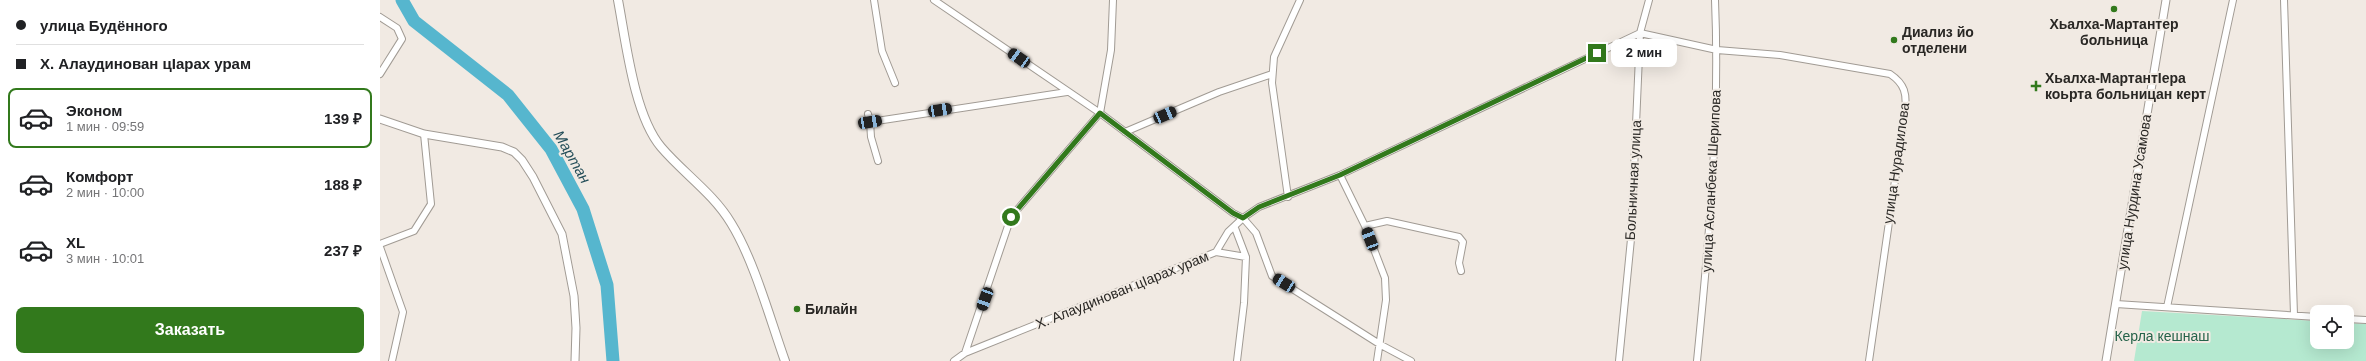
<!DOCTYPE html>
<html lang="ru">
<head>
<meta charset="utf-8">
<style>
	body { margin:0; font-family:Helvetica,sans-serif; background:#f2f2f2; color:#202124; height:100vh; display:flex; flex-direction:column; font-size:15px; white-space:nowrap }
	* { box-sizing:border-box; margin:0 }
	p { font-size:13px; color:#757577 }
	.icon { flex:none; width:22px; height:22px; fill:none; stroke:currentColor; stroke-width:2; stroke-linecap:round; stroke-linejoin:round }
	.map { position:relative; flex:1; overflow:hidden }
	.drawer { display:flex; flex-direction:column; background:#fff; width:380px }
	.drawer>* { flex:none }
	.banner { display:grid; align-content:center; height:88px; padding:0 16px; background:#fff }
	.buttons { position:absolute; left:1930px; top:305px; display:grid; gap:8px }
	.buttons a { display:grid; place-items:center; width:44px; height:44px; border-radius:8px; background:#fff; box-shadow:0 4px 16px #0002; font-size:20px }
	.end { position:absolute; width:18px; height:18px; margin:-9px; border:5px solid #32791c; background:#fff; box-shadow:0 0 0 2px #fff }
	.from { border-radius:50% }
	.bubble { position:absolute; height:28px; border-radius:8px; background:#fff; box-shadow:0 4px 16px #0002; font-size:13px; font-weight:600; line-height:28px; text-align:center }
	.car { position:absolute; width:12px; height:24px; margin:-12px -6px; border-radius:5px; box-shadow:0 0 3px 1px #0007; background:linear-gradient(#222 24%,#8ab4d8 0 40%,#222 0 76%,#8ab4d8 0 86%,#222 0) }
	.banner b { display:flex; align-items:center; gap:14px; height:38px; font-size:15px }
	.banner b+b { border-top:1px solid #e0e0e0 }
	.banner i { width:10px; height:10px; background:#202124 }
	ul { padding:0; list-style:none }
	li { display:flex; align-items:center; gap:12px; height:60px; margin:0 8px 6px; padding:0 8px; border:2px solid transparent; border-radius:8px }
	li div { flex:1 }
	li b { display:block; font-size:15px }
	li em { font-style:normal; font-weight:600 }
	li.on { border-color:#32791c }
	li>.icon { width:36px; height:36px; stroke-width:1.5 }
	.cta { display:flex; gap:8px; margin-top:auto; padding:8px 16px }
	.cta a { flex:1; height:46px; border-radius:8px; background:#32791c; color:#fff; font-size:16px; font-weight:600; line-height:46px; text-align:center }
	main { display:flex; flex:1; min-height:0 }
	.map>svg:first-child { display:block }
	.green { fill:#b5e9d0 }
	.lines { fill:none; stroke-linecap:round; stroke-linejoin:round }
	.river { stroke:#56b6ce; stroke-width:13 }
	.minor-casing { stroke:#a19b94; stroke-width:8 }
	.tertiary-casing { stroke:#a19b94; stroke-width:9 }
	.secondary-casing { stroke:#a19b94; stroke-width:10 }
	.minor { stroke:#fff; stroke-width:6 }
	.tertiary { stroke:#fff; stroke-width:7 }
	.secondary { stroke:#fff; stroke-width:8 }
	.route { stroke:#32791c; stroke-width:5 }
	.poi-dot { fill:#32791c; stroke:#f1eae3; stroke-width:1.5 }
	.labels { text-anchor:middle; stroke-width:4; stroke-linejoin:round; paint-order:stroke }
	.poi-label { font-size:14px; font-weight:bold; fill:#292724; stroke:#f1eae3; text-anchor:start }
	.street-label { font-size:14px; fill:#292724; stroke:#f1eae3 }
	.park-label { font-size:14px; fill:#25634a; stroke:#f1eae3 }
	.water-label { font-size:15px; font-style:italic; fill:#234d58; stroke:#f1eae3 }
</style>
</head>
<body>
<main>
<section class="drawer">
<div class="banner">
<b><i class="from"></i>улица Будённого</b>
<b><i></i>Х. Алаудинован цIарах урам</b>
</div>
<ul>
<li class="on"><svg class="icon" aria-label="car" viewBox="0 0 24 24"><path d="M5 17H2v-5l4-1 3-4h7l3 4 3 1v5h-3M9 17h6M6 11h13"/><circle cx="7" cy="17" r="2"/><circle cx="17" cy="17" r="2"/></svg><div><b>Эконом</b><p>1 мин · 09:59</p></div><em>139 ₽</em></li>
<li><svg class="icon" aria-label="car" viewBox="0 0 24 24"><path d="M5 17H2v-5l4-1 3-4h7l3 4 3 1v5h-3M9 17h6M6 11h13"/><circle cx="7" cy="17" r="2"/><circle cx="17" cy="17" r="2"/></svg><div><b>Комфорт</b><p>2 мин · 10:00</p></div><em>188 ₽</em></li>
<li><svg class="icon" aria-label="car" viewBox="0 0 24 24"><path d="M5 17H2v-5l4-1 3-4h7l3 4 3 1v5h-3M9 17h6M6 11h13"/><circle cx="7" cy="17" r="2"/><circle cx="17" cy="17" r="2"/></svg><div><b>XL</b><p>3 мин · 10:01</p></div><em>237 ₽</em></li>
</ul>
<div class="cta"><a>Заказать</a></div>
</section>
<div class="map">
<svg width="1986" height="361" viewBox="0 0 1986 361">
	<rect width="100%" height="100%" fill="#f1eae3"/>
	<path class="green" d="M1762,311L1937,321V342H1967V323L1986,324V361H1754Z"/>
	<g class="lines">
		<path class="river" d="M22,0L34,21L128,95L171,149L203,209L227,285L233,361"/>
		<defs>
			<path id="minor" d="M494,0L502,51L515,83
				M554,0L720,113L853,213L863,218L876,233L892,276L1001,345L1031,361
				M1904,0L1914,315
				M0,17L17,28L22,39L0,74
				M488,114L490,122L687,92
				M490,122L491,137L498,161
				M745,132L839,92L892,74
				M960,175L985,226L1005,278L1006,300L997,361
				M908,197L892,83L894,57L920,0
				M985,226L1007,221L1079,237L1083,242L1079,263L1081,271
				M855,228L866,257L864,303L857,361
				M0,244L34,231L51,204L44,134
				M0,247L23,312L12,361
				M836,252L866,257
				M1736,304L1937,317
				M1787,307L1853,0
				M1967,319L1986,320
				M585,353L631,217L720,113L731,50L733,0
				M574,361L585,353L836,252L848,232L863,218L879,207L960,175L1260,33L1337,50L1400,55L1510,74C1525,84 1527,94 1525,111L1489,361
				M1239,361L1251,239L1260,33L1269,0
				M1317,361C1329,241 1340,120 1335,0"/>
			<path id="tertiary" d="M0,119L44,134L122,147L134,152L142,160L153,177L182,234L194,296L196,328L195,361
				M1726,361L1786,0"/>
			<path id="secondary" d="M238,0C246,42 254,115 281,147C303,173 333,193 351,223C374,260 390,319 405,361"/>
		</defs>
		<use href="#minor" class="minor-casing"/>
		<use href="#tertiary" class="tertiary-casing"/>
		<use href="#secondary" class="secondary-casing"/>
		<use href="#minor" class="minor"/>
		<use href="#tertiary" class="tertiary"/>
		<use href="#secondary" class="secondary"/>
	</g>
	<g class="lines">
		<path class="route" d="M631,217L720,113L853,213L863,218L879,207L960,175L1217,53"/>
	</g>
	<g class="poi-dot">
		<circle cx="1734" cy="9" r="4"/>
		<circle cx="1514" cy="40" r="4"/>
		<path d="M1654 80h4v4h4v4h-4v4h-4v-4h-4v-4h4z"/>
		<circle cx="417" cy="309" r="4"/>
	</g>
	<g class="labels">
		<g class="poi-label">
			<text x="1734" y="29" text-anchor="middle">Хьалха-Мартантер<tspan x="1734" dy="16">больница</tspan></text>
			<text x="1522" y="37">Диализ йо<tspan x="1522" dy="16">отделени</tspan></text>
			<text x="1665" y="83">Хьалха-МартантIера<tspan x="1665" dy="16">коьрта больницан керт</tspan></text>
			<text x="425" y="314">Билайн</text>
		</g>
		<g class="street-label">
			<text transform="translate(1516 163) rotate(-82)" y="5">улица Нурадилова</text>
			<text transform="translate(1253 180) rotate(-87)" y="5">Больничная улица</text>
			<text transform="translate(1331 181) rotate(-87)" y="5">улица Асланбека Шерипова</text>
			<text transform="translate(1754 192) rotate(-81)" y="5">улица Нурдина Усамова</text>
			<text transform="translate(742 290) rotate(-22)" y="5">Х. Алаудинован цIарах урам</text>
		</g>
		<g class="park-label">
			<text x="1782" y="341">Керла кешнаш</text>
		</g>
		<g class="water-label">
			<text transform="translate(192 157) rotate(60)" y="5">Мартан</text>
		</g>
	</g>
</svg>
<div class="buttons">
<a><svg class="icon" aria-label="locate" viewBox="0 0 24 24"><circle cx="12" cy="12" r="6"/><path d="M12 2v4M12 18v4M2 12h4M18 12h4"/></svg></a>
</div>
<i class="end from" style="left:631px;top:217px"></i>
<i class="end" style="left:1217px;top:53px"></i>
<div class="bubble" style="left:1231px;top:39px;width:66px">2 мин</div>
<i class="car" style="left:639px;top:58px;rotate:305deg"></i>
<i class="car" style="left:560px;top:110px;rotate:81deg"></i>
<i class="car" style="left:785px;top:115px;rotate:67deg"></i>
<i class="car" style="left:490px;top:122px;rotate:81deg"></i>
<i class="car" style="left:990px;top:239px;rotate:339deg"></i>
<i class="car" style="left:904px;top:283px;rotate:302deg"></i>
<i class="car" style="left:605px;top:299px;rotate:200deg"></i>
</div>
</main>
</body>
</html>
